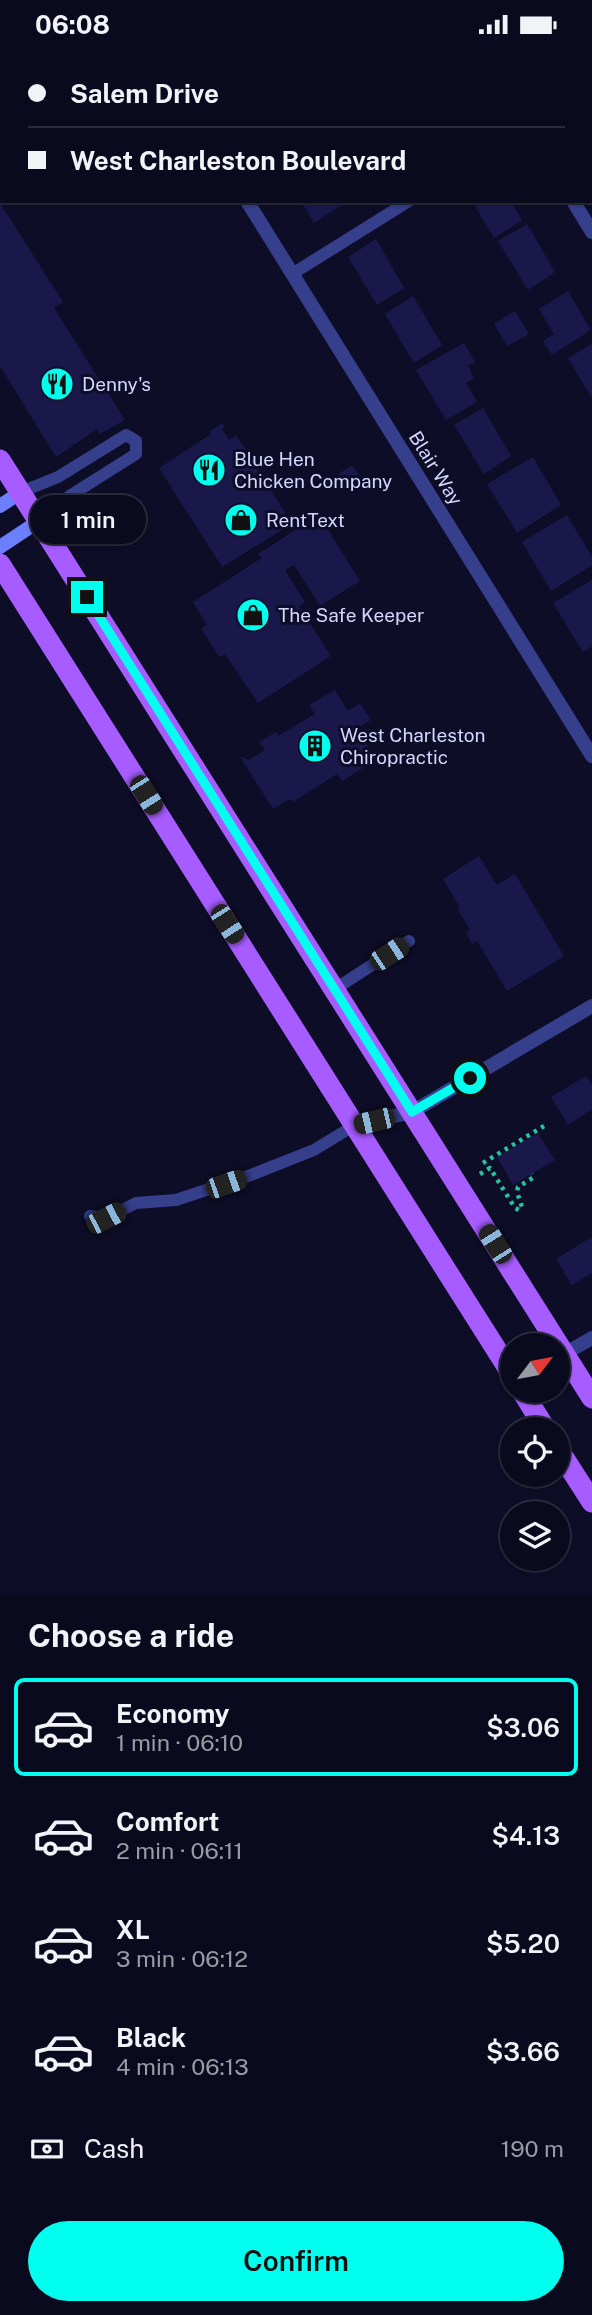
<!DOCTYPE html>
<html lang="en">
<head>
<meta charset="utf-8">
<style>
	body { margin:0; font-family:"Public Sans",sans-serif; background:#131327; color:#f1f3f6; height:100vh; display:flex; flex-direction:column; font-size:26px; white-space:nowrap }
	* { box-sizing:border-box; margin:0 }
	p { font-size:23px; color:#999aa4 }
	.icon { flex:none; width:38px; height:38px; fill:none; stroke:currentColor; stroke-width:2; stroke-linecap:round; stroke-linejoin:round }
	.map { position:relative; height:1545px; overflow:hidden }
	.details { display:flex; flex-direction:column; background:#0a0a1e; flex:1 }
	.details>* { flex:none }
	.guide { position:absolute; left:0px; top:0px; width:593px; height:154px; box-shadow:0 2px 5px #0004,0 0 0 2px #2a2b3c; display:grid; align-content:center; height:154px; padding:0 28px; background:#0a0a1e }
	.needle { width:46px; rotate:58deg }
	.buttons { position:absolute; left:500px; top:1284px; display:grid; gap:14px }
	.buttons a { display:grid; place-items:center; width:70px; height:70px; border-radius:50%; background:#0a0a1e; box-shadow:0 2px 5px #0004,0 0 0 2px #2a2b3c; font-size:35px }
	.end { position:absolute; width:32px; height:32px; margin:-16px; border:9px solid #01ffef; background:#111; box-shadow:0 0 0 4px #111 }
	.from { border-radius:50% }
	.bubble { position:absolute; height:49px; border-radius:24px; background:#0a0a1e; box-shadow:0 2px 5px #0004,0 0 0 2px #2a2b3c; font-size:23px; font-weight:600; line-height:49px; text-align:center }
	.car { position:absolute; width:21px; height:42px; margin:-21px -10px; border-radius:9px; box-shadow:0 0 5px 2px #0007; background:linear-gradient(#222 24%,#8ab4d8 0 40%,#222 0 76%,#8ab4d8 0 86%,#222 0) }
	.guide b { display:flex; align-items:center; gap:24px; height:66px; font-size:26px }
	.guide b+b { border-top:2px solid #2a2b3c }
	.guide i { width:18px; height:18px; background:#f1f3f6 }
	ul { padding:0; list-style:none }
	li { display:flex; align-items:center; gap:21px; height:98px; margin:0 14px 10px; padding:0 14px; border:4px solid transparent; border-radius:10px }
	li div { flex:1 }
	li b { display:block; font-size:26px }
	li em { font-style:normal; font-weight:600 }
	li.selected { border-color:#01ffef }
	li>.icon { width:63px; height:63px; stroke-width:1.5 }
	h2 { padding:0 28px; font-size:32px; line-height:84px }
	.pay { display:flex; align-items:center; gap:18px; height:77px; padding:0 28px; font-size:26px }
	.pay p { margin-inline-start:auto }
	.button { display:flex; gap:14px; margin-top:auto; padding:14px 28px }
	.button a { flex:1; height:80px; border-radius:42px; background:#01ffef; color:#111; font-size:28px; font-weight:600; line-height:80px; text-align:center }
	.status { display:flex; justify-content:space-between; align-items:center; height:49px; padding:0 35px; background:#0a0a1e; direction:ltr }
	.status svg { height:19px; fill:currentColor }
	.map>svg:first-child { display:block }
	.building { fill:#1a184b }
	.lines { fill:none; stroke-linecap:round; stroke-linejoin:round }
	.path { stroke:#25c39f; stroke-width:4.5; stroke-dasharray:3.5 5; stroke-linecap:butt }
	.lane { stroke:#353f8b; stroke-width:12 }
	.street { stroke:#353f8b; stroke-width:14 }
	.secondary { stroke:#6c80ff; stroke-width:14 }
	.primary { stroke:#a75cff; stroke-width:21 }
	.route { stroke:#01ffef; stroke-width:9 }
	.labels { text-anchor:middle; stroke-width:6; stroke-linejoin:round; paint-order:stroke }
	.poi-label { font-size:19px; fill:#d5d7ff; stroke:#0e0d28; text-anchor:start }
	.street-label { font-size:19px; fill:#d5d7ff; stroke:#0e0d28 }
</style>
</head>
<body>
<div class="status"><b>06:08</b><svg viewBox="0 0 49 12"><path d="M0 12V9h3v3zM5 12V6h3v6zM10 12V3h3v9zM15 12V0h3v12zM26 1h20v11H26zM47 4h2v5h-2z"/></svg></div>
<div class="map">
<svg width="592" height="1545" viewBox="0 0 592 1545">
	<rect width="100%" height="100%" fill="#0e0d28"/>
	<path class="building" d="M301,152H348L314,174Z
		M472,152H511L522,171L494,189Z
		M0,154L63,253L54,259L125,371L100,385L97,380L56,408L0,317Z
		M527,175L555,223L528,241L498,192Z
		M376,190L404,239L377,256L348,208Z
		M568,242L591,281L552,306L543,292L554,285L539,260Z
		M413,247L442,296L414,314L385,265Z
		M515,262L529,285L507,297L494,275Z
		M464,294L475,313L468,317L474,329L466,334L477,353L446,371L416,321Z
		M592,295V349L568,309Z
		M483,359L511,407L484,425L454,376Z
		M223,374L225,378L222,380L229,391L236,386L292,475L222,518L159,419L211,385L210,382Z
		M533,408L561,456L517,484L487,435Z
		M352,416L359,426L341,438L334,428Z
		M319,466L360,532L320,557L294,516L285,521L305,553L299,557L331,607L258,654L225,605L219,608L201,579L207,576L193,553L262,509L258,505Z
		M567,466L592,508V516L551,542L522,493Z
		M592,531V597L583,603L553,554Z
		M335,641L348,662L360,654L371,671L357,680L376,711L342,732L337,725L293,753L290,750L273,760L240,708L249,711L265,701L259,693L276,683L278,687L315,665L309,656Z
		M479,807L497,836L515,825L564,907L507,942L477,892L472,895L466,884L470,881L458,861L460,859L443,830Z
		M586,1027L592,1036V1060L568,1076L551,1048Z
		M538,1084L555,1111L513,1136L497,1108Z
		M592,1188V1224L572,1236L556,1210Z"/>
	<g class="lines">
		<path class="path" d="M483,1114L544,1077
			M480,1125L490,1119L515,1159L519,1161L522,1158L517,1143L518,1138L534,1128L532,1125"/>
		<path class="lane" d="M292,225L409,152
			M21,443L58,428L126,386L136,392V405L71,446L39,472
			M335,940L409,892
			M90,1167L106,1169L136,1154L176,1151L251,1126L314,1101L355,1076"/>
		<path class="street" d="M478,0L479,2
			M346,2L348,0
			M247,152L592,707
			M573,152L592,183
			M355,1076L412,1063L592,957
			M564,1305L592,1289"/>
		<path class="secondary" d="M0,457L21,443
			M0,498L39,472"/>
		<path class="primary" d="M0,411L592,1349
			M0,515L513,1327
			M522,1342L546,1381
			M558,1400L592,1453"/>
	</g>
	<g class="lines">
		<path class="route" d="M87,548L412,1063L470,1029"/>
	</g>
	<defs>
		<symbol id="restaurant-disc" viewBox="-11 -11 22 22"><circle r="9.5" fill="#01ffef" stroke="#0e0d28"/><path d="M-5-6h1v4h1v-4h1v4h1v-4h1v5L-1.5 .5V6h-2V.5L-5-1ZM5-6V6H3V1.5H1.5Q1.5-4 5-6Z" fill="#111"/></symbol>
		<symbol id="shop-disc" viewBox="-11 -11 22 22"><circle r="9.5" fill="#01ffef" stroke="#0e0d28"/><path d="M-5-2.5h2.3a2.7 3.5 0 0 1 5.4 0H5L5.5 6h-11ZM-1.5-2.5h3a1.5 2.3 0 0 0-3 0Z" fill="#111"/></symbol>
		<symbol id="building-disc" viewBox="-11 -11 22 22"><circle r="9.5" fill="#01ffef" stroke="#0e0d28"/><path d="M-4-6H4V6H1V3H-1V6H-4ZM-2.5-4.3h1.7v1.8h-1.7ZM.8-4.3h1.7v1.8H.8ZM-2.5-1h1.7V.8h-1.7ZM.8-1h1.7V.8H.8Z" fill="#111"/></symbol>
	</defs>
	<g fill-rule="evenodd">
		<use href="#restaurant-disc" x="38" y="316" width="38" height="38"/>
		<use href="#restaurant-disc" x="190" y="402" width="38" height="38"/>
		<use href="#shop-disc" x="222" y="452" width="38" height="38"/>
		<use href="#shop-disc" x="234" y="547" width="38" height="38"/>
		<use href="#building-disc" x="296" y="678" width="38" height="38"/>
	</g>
	<g class="labels">
		<g class="poi-label">
			<text x="82" y="342">Denny's</text>
			<text x="234" y="417">Blue Hen<tspan x="234" dy="22">Chicken Company</tspan></text>
			<text x="266" y="478">RentText</text>
			<text x="278" y="573">The Safe Keeper</text>
			<text x="340" y="693">West Charleston<tspan x="340" dy="22">Chiropractic</tspan></text>
		</g>
		<g class="street-label">
			<text transform="translate(436 419) rotate(58)" y="7">Blair Way</text>
		</g>
	</g>
</svg>
<div class="buttons">
<a><svg class="needle" viewBox="-14 -14 28 28"><path d="M0-13l5 13h-10z" fill="#e53935"/><path d="M0 13l5-13h-10z" fill="#999aa4"/></svg></a>
<a><svg class="icon" aria-label="locate" viewBox="0 0 24 24"><circle cx="12" cy="12" r="6"/><path d="M12 2v4M12 18v4M2 12h4M18 12h4"/></svg></a>
<a><svg class="icon" aria-label="layers" viewBox="0 0 24 24"><path d="M12 4l9 5-9 5-9-5zM3 14l9 5 9-5"/></svg></a>
</div>
<i class="end from" style="left:470px;top:1029px"></i>
<i class="end" style="left:87px;top:548px"></i>
<div class="bubble" style="left:30px;top:446px;width:116px">1 min</div>
<i class="car" style="left:146px;top:746px;rotate:148deg"></i>
<i class="car" style="left:227px;top:875px;rotate:147deg"></i>
<i class="car" style="left:389px;top:905px;rotate:57deg"></i>
<i class="car" style="left:374px;top:1072px;rotate:257deg"></i>
<i class="car" style="left:226px;top:1135px;rotate:71deg"></i>
<i class="car" style="left:106px;top:1169px;rotate:63deg"></i>
<i class="car" style="left:495px;top:1195px;rotate:328deg"></i>
<div class="guide">
<b><i class="from"></i>Salem Drive</b>
<b><i></i>West Charleston Boulevard</b>
</div>
</div>
<section class="details">
<h2>Choose a ride</h2>
<ul>
<li class="selected"><svg class="icon" aria-label="car" viewBox="0 0 24 24"><path d="M5 17H2v-5l4-1 3-4h7l3 4 3 1v5h-3M9 17h6M6 11h13"/><circle cx="7" cy="17" r="2"/><circle cx="17" cy="17" r="2"/></svg><div><b>Economy</b><p>1 min · 06:10</p></div><em>$3.06</em></li>
<li><svg class="icon" aria-label="car" viewBox="0 0 24 24"><path d="M5 17H2v-5l4-1 3-4h7l3 4 3 1v5h-3M9 17h6M6 11h13"/><circle cx="7" cy="17" r="2"/><circle cx="17" cy="17" r="2"/></svg><div><b>Comfort</b><p>2 min · 06:11</p></div><em>$4.13</em></li>
<li><svg class="icon" aria-label="car" viewBox="0 0 24 24"><path d="M5 17H2v-5l4-1 3-4h7l3 4 3 1v5h-3M9 17h6M6 11h13"/><circle cx="7" cy="17" r="2"/><circle cx="17" cy="17" r="2"/></svg><div><b>XL</b><p>3 min · 06:12</p></div><em>$5.20</em></li>
<li><svg class="icon" aria-label="car" viewBox="0 0 24 24"><path d="M5 17H2v-5l4-1 3-4h7l3 4 3 1v5h-3M9 17h6M6 11h13"/><circle cx="7" cy="17" r="2"/><circle cx="17" cy="17" r="2"/></svg><div><b>Black</b><p>4 min · 06:13</p></div><em>$3.66</em></li>
</ul>
<div class="pay"><svg class="icon" aria-label="cash" viewBox="0 0 24 24"><path d="M3 7h18v10H3z"/><circle cx="12" cy="12" r="2"/></svg>Cash<p>190 m</p></div>
<div class="button"><a>Confirm</a></div>
</section>
</body>
</html>
